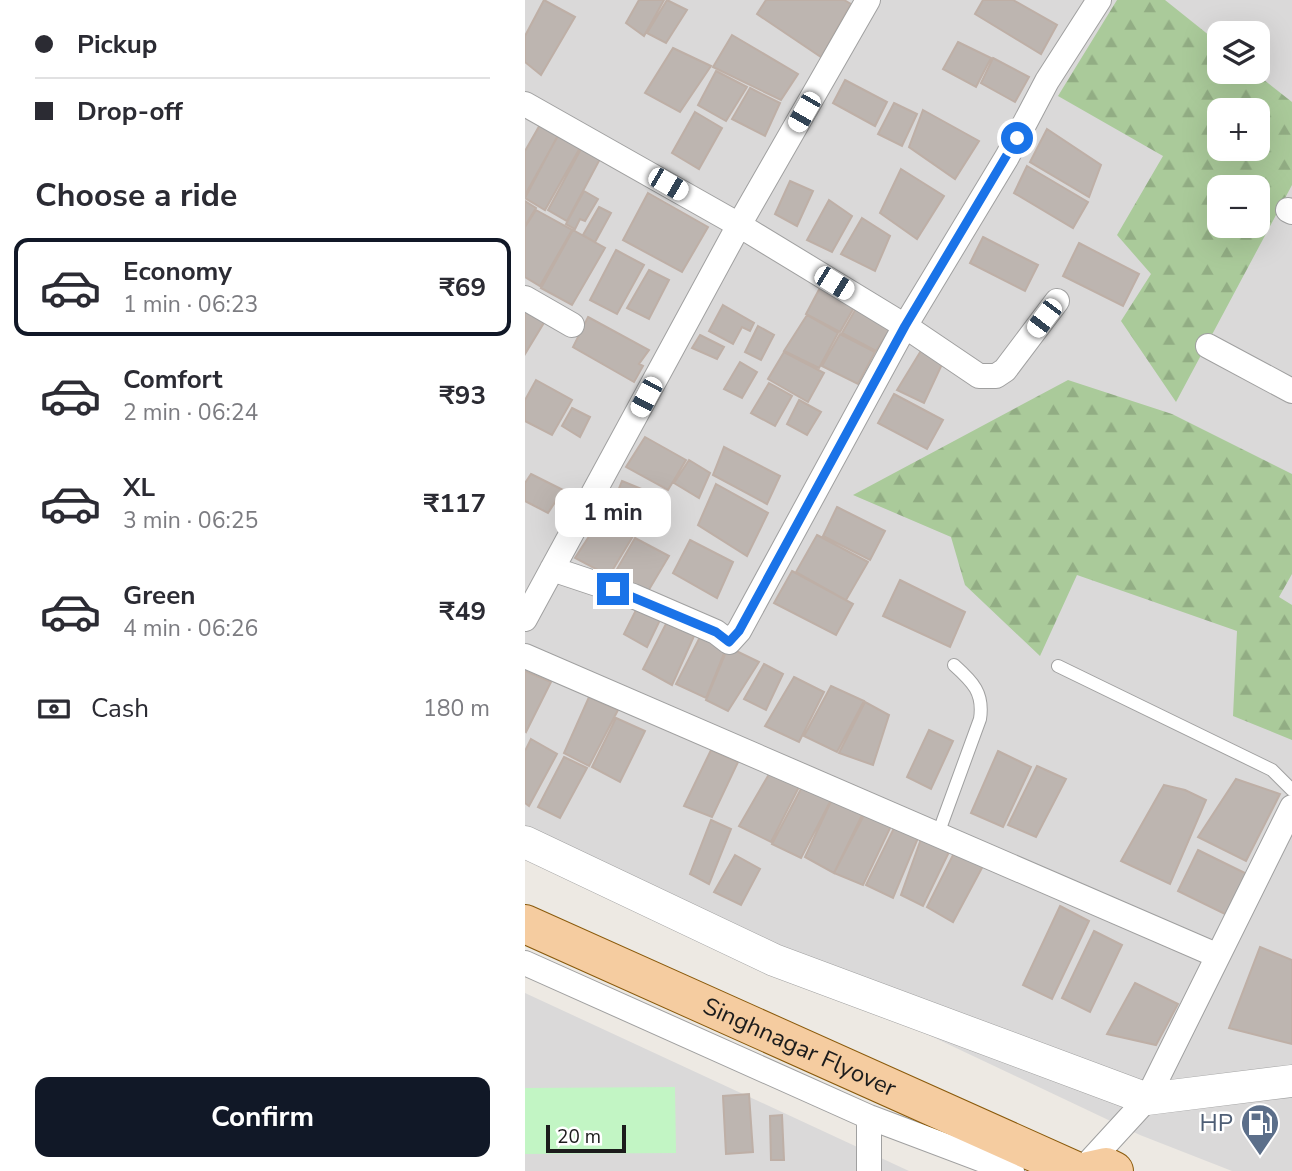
<!DOCTYPE html>
<html lang="en">
<head>
<meta charset="utf-8">
<style>
	body { margin:0; font-family:"Nunito Sans",sans-serif; background:#f2f2f3; color:#2b2b33; height:100vh; display:flex; flex-direction:column; font-size:26px; white-space:nowrap }
	* { box-sizing:border-box; margin:0 }
	p { font-size:23px; color:#7c7c81 }
	.icon { flex:none; width:38px; height:38px; fill:none; stroke:currentColor; stroke-width:2; stroke-linecap:round; stroke-linejoin:round }
	.map { position:relative; flex:1; overflow:hidden }
	.side { display:flex; flex-direction:column; background:#fff; width:525px }
	.side>* { flex:none }
	.guide { display:grid; align-content:center; height:154px; padding:0 35px; background:#fff }
	.controls { position:absolute; left:682px; top:21px; display:grid; gap:14px }
	.controls a { display:grid; place-items:center; width:63px; height:63px; border-radius:14px; background:#fff; box-shadow:0 7px 28px #0002; font-size:35px }
	.scale { position:absolute; left:21px; bottom:18px; width:80px; box-sizing:border-box; padding-left:7px; border:4px solid #1c1c1c; border-top:0; font-size:19px; line-height:24px; white-space:nowrap; color:#1c1c1c; -webkit-text-stroke:5px #fff; paint-order:stroke }
	.end { position:absolute; width:32px; height:32px; margin:-16px; border:9px solid #1a73e8; background:#fff; box-shadow:0 0 0 4px #fff }
	.from { border-radius:50% }
	.bubble { position:absolute; height:49px; border-radius:14px; background:#fff; box-shadow:0 7px 28px #0002; font-size:23px; font-weight:700; line-height:49px; text-align:center }
	.car { position:absolute; width:21px; height:42px; margin:-21px -10px; border-radius:9px; box-shadow:0 0 5px 2px #0007; background:linear-gradient(#fff 24%,#345 0 40%,#fff 0 76%,#345 0 86%,#fff 0) }
	.guide b { display:flex; align-items:center; gap:24px; height:66px; font-size:26px }
	.guide b+b { border-top:2px solid #e1e1e2 }
	.guide i { width:18px; height:18px; background:#2b2b33 }
	ul { padding:0; list-style:none }
	li { display:flex; align-items:center; gap:21px; height:98px; margin:0 14px 10px; padding:0 21px; border:4px solid transparent; border-radius:14px }
	li div { flex:1 }
	li b { display:block; font-size:26px }
	li em { font-style:normal; font-weight:700 }
	li.current { border-color:#111827 }
	li>.icon { width:63px; height:63px; stroke-width:1.5 }
	h2 { padding:0 35px; font-size:32px; line-height:84px }
	.pay { display:flex; align-items:center; gap:18px; height:77px; padding:0 35px; font-size:26px }
	.pay p { margin-inline-start:auto }
	.action { display:flex; gap:14px; margin-top:auto; padding:14px 35px }
	.action a { flex:1; height:80px; border-radius:14px; background:#111827; color:#fff; font-size:28px; font-weight:700; line-height:80px; text-align:center }
	main { display:flex; flex:1; min-height:0 }
	.map>svg:first-child { display:block }
	.residential { fill:#dad9d9; fill-rule:evenodd }
	.forest { fill:url(#forest-firs); fill-rule:evenodd }
	.park { fill:#c2f5c4 }
	.building { fill:#bdb5b0; stroke:#beafa6; stroke-width:2 }
	.lines { fill:none; stroke-linecap:round; stroke-linejoin:round }
	.service-casing { stroke:#a0a0a0; stroke-width:14 }
	.minor-casing { stroke:#a0a0a0; stroke-width:26 }
	.tertiary-casing { stroke:#a0a0a0; stroke-width:33 }
	.primary-casing { stroke:#8a5a0b; stroke-width:40 }
	.service { stroke:#fff; stroke-width:12 }
	.minor { stroke:#fff; stroke-width:24 }
	.tertiary { stroke:#fff; stroke-width:32 }
	.primary { stroke:#f5cca0; stroke-width:38 }
	.route { stroke:#1a73e8; stroke-width:9 }
	.labels { text-anchor:middle; stroke-width:5; stroke-linejoin:round; paint-order:stroke }
	.street-label { font-size:24px; fill:#1c1c1c; stroke:#fff }
	.service-label { font-size:24px; fill:#4e5e75; stroke:#fff; text-anchor:end }
</style>
</head>
<body>
<main>
<section class="side">
<div class="guide">
<b><i class="from"></i>Pickup</b>
<b><i></i>Drop-off</b>
</div>
<h2>Choose a ride</h2>
<ul>
<li class="current"><svg class="icon" aria-label="car" viewBox="0 0 24 24"><path d="M5 17H2v-5l4-1 3-4h7l3 4 3 1v5h-3M9 17h6M6 11h13"/><circle cx="7" cy="17" r="2"/><circle cx="17" cy="17" r="2"/></svg><div><b>Economy</b><p>1 min · 06:23</p></div><em>₹69</em></li>
<li><svg class="icon" aria-label="car" viewBox="0 0 24 24"><path d="M5 17H2v-5l4-1 3-4h7l3 4 3 1v5h-3M9 17h6M6 11h13"/><circle cx="7" cy="17" r="2"/><circle cx="17" cy="17" r="2"/></svg><div><b>Comfort</b><p>2 min · 06:24</p></div><em>₹93</em></li>
<li><svg class="icon" aria-label="car" viewBox="0 0 24 24"><path d="M5 17H2v-5l4-1 3-4h7l3 4 3 1v5h-3M9 17h6M6 11h13"/><circle cx="7" cy="17" r="2"/><circle cx="17" cy="17" r="2"/></svg><div><b>XL</b><p>3 min · 06:25</p></div><em>₹117</em></li>
<li><svg class="icon" aria-label="car" viewBox="0 0 24 24"><path d="M5 17H2v-5l4-1 3-4h7l3 4 3 1v5h-3M9 17h6M6 11h13"/><circle cx="7" cy="17" r="2"/><circle cx="17" cy="17" r="2"/></svg><div><b>Green</b><p>4 min · 06:26</p></div><em>₹49</em></li>
</ul>
<div class="pay"><svg class="icon" aria-label="cash" viewBox="0 0 24 24"><path d="M3 7h18v10H3z"/><circle cx="12" cy="12" r="2"/></svg>Cash<p>180 m</p></div>
<div class="action"><a>Confirm</a></div>
</section>
<div class="map">
<svg width="767" height="1171" viewBox="0 0 767 1171">
	<defs>
		<pattern id="forest-firs" width="22" height="20" patternUnits="userSpaceOnUse" patternTransform="scale(1.75)"><rect width="22" height="20" fill="#aaca9a"/><path d="M5 1l3.5 6h-7zM16 11l3.5 6h-7z" fill="#92ad84"/></pattern>
	</defs>
	<rect width="100%" height="100%" fill="#ede9e3"/>
	<path class="residential" d="M0,0H767V1171H707L615,1135L0,844ZM695,33H733V72H695ZM695,110H733V149H695ZM695,187H733V226H695Z
		M0,993L384,1171H0Z"/>
	<path class="forest" d="M592,0H640L695,44V72H729L767,102V185L651,402L596,321L626,274L592,235L638,156L533,96ZM695,110H733V149H695ZM695,187H733V226H695Z
		M543,380L647,414L767,474V574L754,597L767,605V740L708,716L712,631L552,575L515,656L440,585L426,537L328,495Z"/>
	<path class="park" d="M150,1087L151,1153L0,1154V1088Z"/>
	<path class="building" d="M19,0L50,17L16,75L0,62V36Z
		M114,0H139L119,36L101,23Z
		M142,0L162,10L141,43L122,33Z
		M241,0H319L326,4L296,57L232,14Z
		M458,0H488L532,25L516,54L450,14Z
		M207,35L273,74L256,100L188,67Z
		M433,42L466,58L451,87L418,69Z
		M148,48L186,66L155,112L120,93Z
		M468,58L504,77L490,102L456,83Z
		M191,71L222,87L201,121L173,105Z
		M320,80L362,102L350,126L308,103Z
		M225,88L255,103L240,136L207,119Z
		M369,103L392,114L377,146L353,134Z
		M398,110L454,141L430,179L384,147Z
		M170,112L197,128L174,169L147,153Z
		M16,123L34,134L0,195V151Z
		M522,129L576,165L564,197L505,162Z
		M33,135L56,146L20,210L0,198Z
		M56,149L75,159L42,221L23,210Z
		M502,166L563,202L548,228L489,193Z
		M376,169L419,196L392,239L355,213Z
		M265,181L288,191L272,226L250,214Z
		M59,191L73,199L60,221L55,219L50,229L41,224Z
		M123,193L183,227L157,272L98,240Z
		M304,200L327,216L307,252L282,240Z
		M0,201L11,208L0,226Z
		M74,207L86,213L70,242L58,235Z
		M11,210L47,230L15,286L0,277V227Z
		M337,218L365,236L350,271L316,254Z
		M48,230L80,248L47,305L16,288Z
		M458,237L513,265L500,291L445,263Z
		M554,243L614,274L598,306L538,276Z
		M91,250L119,265L92,314L65,300Z
		M124,270L144,280L124,319L102,308Z
		M297,284L331,304L315,332L281,314Z
		M198,305L229,323L225,331L217,327L208,344L184,331Z
		M333,305L368,324L351,351L317,333Z
		M2,310L20,321L0,354V313Z
		M282,315L313,333L294,368L259,351Z
		M63,317L124,350L114,364L118,366L109,382L48,347Z
		M233,326L249,335L236,360L220,352Z
		M315,334L350,352L333,384L297,366Z
		M175,335L199,347L192,359L167,348Z
		M397,349L419,360L399,403L372,390Z
		M259,352L299,373L283,402L243,379Z
		M215,362L232,372L217,398L199,389Z
		M11,380L47,400L27,435L0,421V400Z
		M244,383L267,396L250,426L226,413Z
		M369,394L418,420L402,449L353,423Z
		M274,400L296,412L282,435L262,424Z
		M47,408L65,417L55,437L37,426Z
		M120,437L161,460L143,490L101,467Z
		M199,447L255,476L242,504L188,475Z
		M164,460L185,473L174,498L149,483Z
		M6,474L38,490L23,513L0,501V483Z
		M97,481L124,492L109,526L83,516Z
		M191,484L243,513L222,556L173,525Z
		M312,507L360,531L345,560L298,536Z
		M76,518L108,536L84,576L50,558Z
		M292,535L343,562L321,600L271,572Z
		M110,538L144,556L122,593L88,576Z
		M165,540L208,562L192,598L148,573Z
		M267,571L328,604L311,635L249,603Z
		M375,580L440,612L425,647L358,616Z
		M112,608L135,620L122,647L99,634Z
		M144,618L170,634L147,685L118,669Z
		M176,635L202,646L181,698L151,684Z
		M203,647L234,662L203,711L181,700Z
		M239,664L258,674L241,710L219,699Z
		M0,671L26,682L1,732L0,731Z
		M269,677L299,692L274,742L240,726Z
		M306,686L339,701L312,752L279,736Z
		M64,697L93,710L64,766L39,753Z
		M340,702L364,715L348,765L314,753Z
		M91,718L120,731L95,782L67,767Z
		M404,730L428,741L406,789L382,777Z
		M6,739L32,754L4,806L0,803V751Z
		M186,750L213,762L187,817L159,806Z
		M473,751L506,767L478,827L446,813Z
		M39,757L62,768L35,818L13,807Z
		M512,766L541,779L511,837L483,825Z
		M247,769L276,783L246,842L214,826Z
		M711,779L755,794L721,861L673,837Z
		M278,785L307,798L276,858L247,844Z
		M639,785L660,790L681,800L645,884L596,861Z
		M309,795L339,811L309,873L280,857Z
		M340,813L366,826L338,885L309,873Z
		M186,820L206,829L184,884L165,874Z
		M370,826L393,838L368,898L341,885Z
		M396,839L424,852L398,906L376,895Z
		M673,850L726,876L706,917L653,891Z
		M430,851L458,866L428,922L402,907Z
		M210,855L235,869L216,905L189,892Z
		M535,906L564,921L527,999L498,985Z
		M569,931L597,945L565,1012L537,998Z
		M735,947L767,960V1044L704,1028Z
		M610,983L653,1004L631,1045L582,1034Z
		M224,1094L228,1152L201,1154L198,1096Z
		M257,1115L259,1160H246L245,1116Z"/>
	<g class="lines">
		<defs>
			<path id="service" d="M533,666L747,770L767,790
				M413,834L455,719C459,693 448,682 429,665"/>
			<path id="minor" d="M0,104L214,225L380,326L454,376H471L480,370L532,301
				M763,210L767,212
				M0,298L47,325
				M683,346L767,391
				M27,569L108,596L191,632L204,642L214,631L380,326L482,157L522,81L574,0
				M0,619L214,225L343,0
				M0,656L691,955
				M0,963L344,1117L487,1171
				M344,1171V1117
				M556,1171L622,1099L767,807"/>
			<path id="tertiary" d="M0,842L249,960L622,1099L767,1081"/>
			<g id="primary">
				<path id="s1" d="M0,924L551,1171"/>
				<path d="M563,1171L581,1167L589,1171"/>
			</g>
		</defs>
		<use href="#service" class="service-casing"/>
		<use href="#minor" class="minor-casing"/>
		<use href="#tertiary" class="tertiary-casing"/>
		<use href="#primary" class="primary-casing"/>
		<use href="#service" class="service"/>
		<use href="#minor" class="minor"/>
		<use href="#tertiary" class="tertiary"/>
		<use href="#primary" class="primary"/>
	</g>
	<g class="lines">
		<path class="route" d="M88,589L191,632L204,642L214,631L380,326L492,138"/>
	</g>
	<defs>
		<symbol id="fuel-pin" viewBox="-11 -11 22 30"><path d="M0 17L-7.5 6A9.5 9.5 0 1 1 7.5 6Z" fill="#5c6f8a" stroke="#fff"/><path d="M-5.5-6h7V0h2V4h1.3V-2.5L3-4.5l.8-.8L6-3V5H2.5V1h-1V6h-7ZM-4.2-4.7v3.2H.2V-4.7Z" fill="#fff"/></symbol>
	</defs>
	<g fill-rule="evenodd">
		<use href="#fuel-pin" x="713" y="1101" width="44" height="60"/>
	</g>
	<g class="labels">
		<g class="street-label">
			<text dy="8" stroke="none"><textPath href="#s1" startOffset="301">Singhnagar Flyover</textPath></text>
		</g>
		<g class="service-label">
			<text x="708" y="1131">HP</text>
		</g>
	</g>
</svg>
<div class="controls">
<a><svg class="icon" aria-label="layers" viewBox="0 0 24 24"><path d="M12 4l9 5-9 5-9-5zM3 14l9 5 9-5"/></svg></a>
<a>+</a>
<a>−</a>
</div>
<div class="scale">20 m</div>
<i class="end from" style="left:492px;top:138px"></i>
<i class="end" style="left:88px;top:589px"></i>
<div class="bubble" style="left:30px;top:488px;width:116px">1 min</div>
<i class="car" style="left:279px;top:112px;rotate:210deg"></i>
<i class="car" style="left:143px;top:184px;rotate:120deg"></i>
<i class="car" style="left:309px;top:283px;rotate:122deg"></i>
<i class="car" style="left:519px;top:318px;rotate:217deg"></i>
<i class="car" style="left:121px;top:397px;rotate:208deg"></i>
</div>
</main>
</body>
</html>
